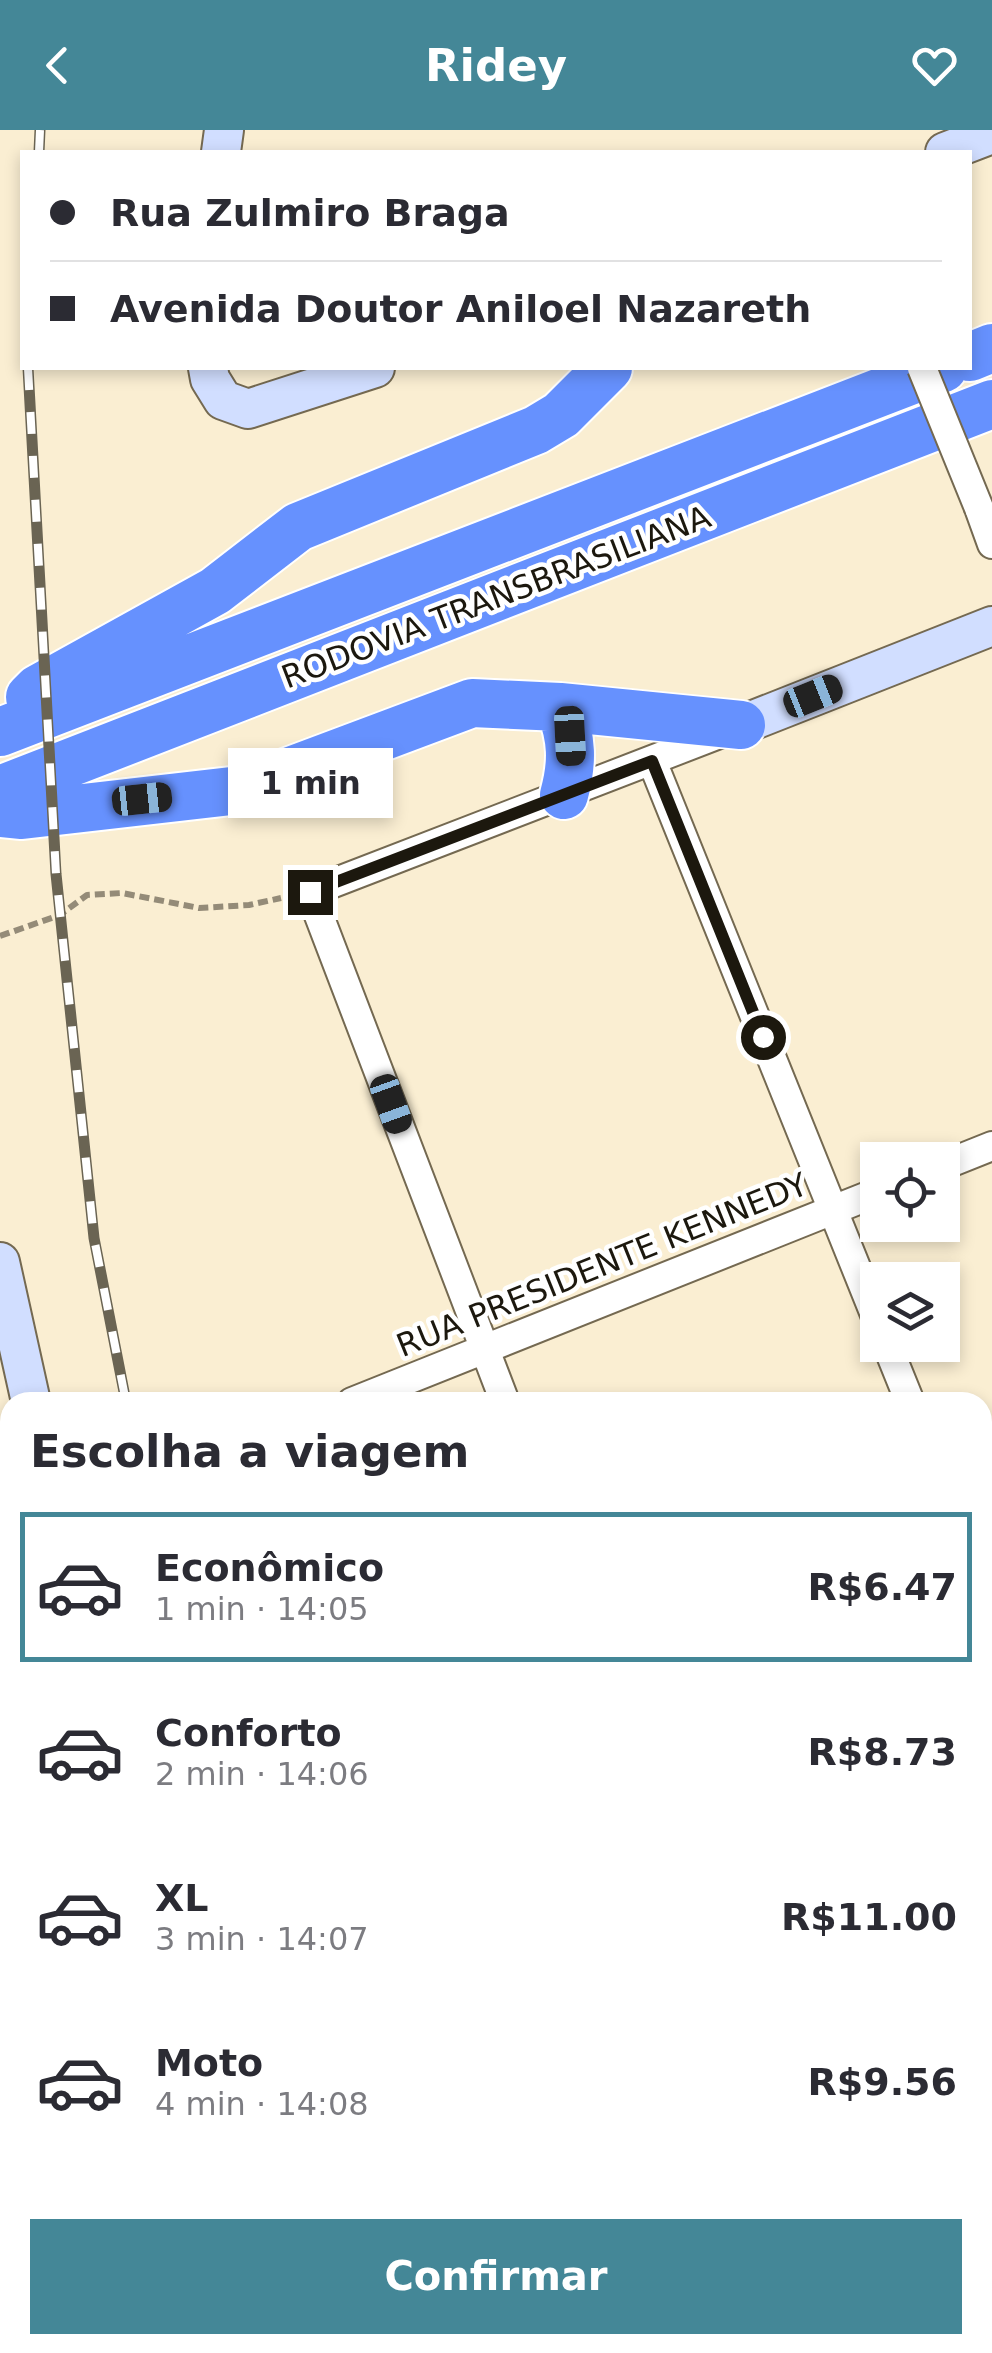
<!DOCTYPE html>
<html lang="pt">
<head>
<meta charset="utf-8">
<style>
	body { margin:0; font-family:"DejaVu Sans",sans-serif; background:#f7f7f7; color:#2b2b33; height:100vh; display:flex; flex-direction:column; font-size:38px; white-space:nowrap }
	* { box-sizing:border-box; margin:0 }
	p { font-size:32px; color:#7c7c81 }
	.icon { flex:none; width:55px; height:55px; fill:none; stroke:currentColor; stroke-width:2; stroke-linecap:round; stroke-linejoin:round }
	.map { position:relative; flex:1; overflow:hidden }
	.details { position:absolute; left:0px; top:1262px; width:992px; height:962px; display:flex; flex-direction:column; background:#fff; border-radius:30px 30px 0 0; box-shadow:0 5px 15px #0003 }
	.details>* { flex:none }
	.banner { position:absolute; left:20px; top:20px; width:952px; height:220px; border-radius:0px; box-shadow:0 5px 15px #0003; display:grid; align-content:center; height:220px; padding:0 30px; background:#fff }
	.fabs { position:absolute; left:860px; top:1012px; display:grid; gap:20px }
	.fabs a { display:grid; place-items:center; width:100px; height:100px; border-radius:0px; background:#fff; box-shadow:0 5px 15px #0003; font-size:50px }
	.end { position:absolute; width:45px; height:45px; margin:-22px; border:12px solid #1c180e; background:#fff; box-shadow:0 0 0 5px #fff }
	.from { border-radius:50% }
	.bubble { position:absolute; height:70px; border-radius:0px; background:#fff; box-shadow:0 5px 15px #0003; font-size:32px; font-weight:800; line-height:70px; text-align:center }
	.car { position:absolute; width:30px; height:60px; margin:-30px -15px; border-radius:12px; box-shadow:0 0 8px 2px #0007; background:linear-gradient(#222 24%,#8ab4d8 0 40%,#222 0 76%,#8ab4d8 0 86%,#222 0) }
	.banner b { display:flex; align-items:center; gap:35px; height:95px; font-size:38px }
	.banner b+b { border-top:2px solid #e1e1e2 }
	.banner i { width:25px; height:25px; background:#2b2b33 }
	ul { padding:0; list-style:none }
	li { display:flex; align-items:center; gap:30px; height:150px; margin:0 20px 15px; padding:0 10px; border:5px solid transparent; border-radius:0px }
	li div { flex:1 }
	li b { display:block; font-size:38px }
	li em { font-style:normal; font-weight:800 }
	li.active { border-color:#448797 }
	li>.icon { width:90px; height:90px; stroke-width:1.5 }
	h2 { padding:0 30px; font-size:45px; line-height:120px }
	.primary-button { display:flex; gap:20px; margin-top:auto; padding:20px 30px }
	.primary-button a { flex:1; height:115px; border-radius:0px; background:#448797; color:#fff; font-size:40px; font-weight:800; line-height:115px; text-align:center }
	header { display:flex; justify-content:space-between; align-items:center; height:130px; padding:0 30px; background:#448797; color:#fff; font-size:45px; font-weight:800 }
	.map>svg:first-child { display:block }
	.green { fill:#c3ddb5 }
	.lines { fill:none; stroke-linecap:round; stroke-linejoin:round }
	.street-casing { stroke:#746951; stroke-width:32 }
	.secondary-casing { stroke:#746951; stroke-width:42 }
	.highway-casing { stroke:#fff; stroke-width:52 }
	.path { stroke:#948b78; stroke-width:6; stroke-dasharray:10 5; stroke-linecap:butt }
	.street { stroke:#fff; stroke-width:28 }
	.secondary { stroke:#d1deff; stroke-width:38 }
	.highway { stroke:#6691fe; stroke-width:48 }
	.rail-casing { stroke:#6a6453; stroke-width:11 }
	.rail { stroke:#fff; stroke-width:8; stroke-dasharray:22; stroke-linecap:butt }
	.street-bridge-casing { stroke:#746951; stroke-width:32; stroke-linecap:butt }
	.street-bridge { stroke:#fff; stroke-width:28 }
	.route { stroke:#1c180e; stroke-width:12 }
	.labels { text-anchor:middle; stroke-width:9; stroke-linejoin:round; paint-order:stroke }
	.street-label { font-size:32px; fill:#1c180e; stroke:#fff }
</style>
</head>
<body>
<header><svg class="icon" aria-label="back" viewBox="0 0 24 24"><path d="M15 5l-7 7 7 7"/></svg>Ridey<svg class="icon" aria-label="heart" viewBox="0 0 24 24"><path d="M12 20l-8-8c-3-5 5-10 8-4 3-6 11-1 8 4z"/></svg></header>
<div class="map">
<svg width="992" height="2223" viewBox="0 0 992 2223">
	<rect width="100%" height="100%" fill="#faeed2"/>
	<path class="green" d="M0,1492L10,1523V2215H237L227,2223H0Z"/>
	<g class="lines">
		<defs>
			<path id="street" d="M979,378L992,414
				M652,631L878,1192
				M942,1036L992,1016
				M887,1215L910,1272
				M352,1272L878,1062
				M505,1272L310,762L727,601
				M982,1453L992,1477
				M982,1547L992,1543
				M982,2075L992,2071
				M530,2215L533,2223
				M904,2215L909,2223
				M606,2223L626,2215"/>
			<path id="secondary" d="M221,22L224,0
				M945,22L992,4
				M208,238L210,249L223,270L248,279L375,238
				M741,595L992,496
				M0,1132L31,1272
				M277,2215L279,2223"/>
			<path id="highway" d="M970,227L992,218
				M30,567L38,559L215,461L298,397L536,300L561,285L608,238
				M560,577C572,609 573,632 564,665
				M0,602L943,238
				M0,660L992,274
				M0,683L22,685L240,660L472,573L560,577L741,595"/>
		</defs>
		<use href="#street" class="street-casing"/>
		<use href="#secondary" class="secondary-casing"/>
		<use href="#highway" class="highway-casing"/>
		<path class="path" d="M0,806L60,785L87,765L122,763L199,778L249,775L281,768
			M0,1752L10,1757
			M353,2216L356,2223
			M69,2223L71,2215
			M188,2223L198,2215
			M319,2223L316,2216L320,2215
			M340,2223H342"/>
		<use href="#street" class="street"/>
		<use href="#secondary" class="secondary"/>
		<use href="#highway" class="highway"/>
		<defs>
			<path id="rail" d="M39,22L40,0
				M28,238L56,744L94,1108L126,1272
				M384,2215L387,2223"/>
		</defs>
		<use href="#rail" class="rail-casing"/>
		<use href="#rail" class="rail"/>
		<defs>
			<path id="street-bridge" d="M922,238L979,378"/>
		</defs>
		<use href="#street-bridge" class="street-bridge-casing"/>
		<use href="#street-bridge" class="street-bridge"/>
	</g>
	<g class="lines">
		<path class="route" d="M310,762L652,631L763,907"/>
	</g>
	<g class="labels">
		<g class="street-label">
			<text transform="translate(496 467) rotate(-21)" y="11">RODOVIA TRANSBRASILIANA</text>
			<text transform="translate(602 1135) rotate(-22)" y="11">RUA PRESIDENTE KENNEDY</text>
		</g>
	</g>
</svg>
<div class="fabs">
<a><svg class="icon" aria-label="locate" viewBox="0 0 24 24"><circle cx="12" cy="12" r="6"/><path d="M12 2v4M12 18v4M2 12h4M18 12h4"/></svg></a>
<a><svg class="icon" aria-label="layers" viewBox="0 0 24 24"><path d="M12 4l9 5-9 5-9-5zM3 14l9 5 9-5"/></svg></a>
</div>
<i class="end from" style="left:763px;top:907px"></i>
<i class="end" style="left:310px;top:762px"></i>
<div class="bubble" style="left:228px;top:618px;width:165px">1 min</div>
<i class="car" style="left:813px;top:566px;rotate:68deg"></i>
<i class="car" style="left:570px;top:606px;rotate:177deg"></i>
<i class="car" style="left:142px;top:669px;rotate:84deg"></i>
<i class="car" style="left:391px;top:974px;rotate:160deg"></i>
<div class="banner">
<b><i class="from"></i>Rua Zulmiro Braga</b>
<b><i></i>Avenida Doutor Aniloel Nazareth</b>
</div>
<section class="details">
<h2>Escolha a viagem</h2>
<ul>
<li class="active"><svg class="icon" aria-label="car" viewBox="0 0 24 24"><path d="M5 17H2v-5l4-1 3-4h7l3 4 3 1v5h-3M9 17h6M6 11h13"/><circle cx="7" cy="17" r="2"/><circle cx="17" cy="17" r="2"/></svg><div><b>Econômico</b><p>1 min · 14:05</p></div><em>R$6.47</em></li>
<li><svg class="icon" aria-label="car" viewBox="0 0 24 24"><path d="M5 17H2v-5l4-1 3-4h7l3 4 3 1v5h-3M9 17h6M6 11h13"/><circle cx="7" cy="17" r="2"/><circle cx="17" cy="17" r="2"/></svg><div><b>Conforto</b><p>2 min · 14:06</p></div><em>R$8.73</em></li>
<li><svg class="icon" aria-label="car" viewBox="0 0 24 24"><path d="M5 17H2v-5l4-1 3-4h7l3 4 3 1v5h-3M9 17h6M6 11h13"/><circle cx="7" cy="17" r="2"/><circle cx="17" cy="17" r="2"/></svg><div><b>XL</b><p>3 min · 14:07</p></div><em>R$11.00</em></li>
<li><svg class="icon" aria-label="car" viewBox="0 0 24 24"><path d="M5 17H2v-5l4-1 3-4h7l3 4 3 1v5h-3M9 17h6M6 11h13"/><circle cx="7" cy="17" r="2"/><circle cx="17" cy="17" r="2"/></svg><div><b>Moto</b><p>4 min · 14:08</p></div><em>R$9.56</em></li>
</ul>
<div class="primary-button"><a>Confirmar</a></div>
</section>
</div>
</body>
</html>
